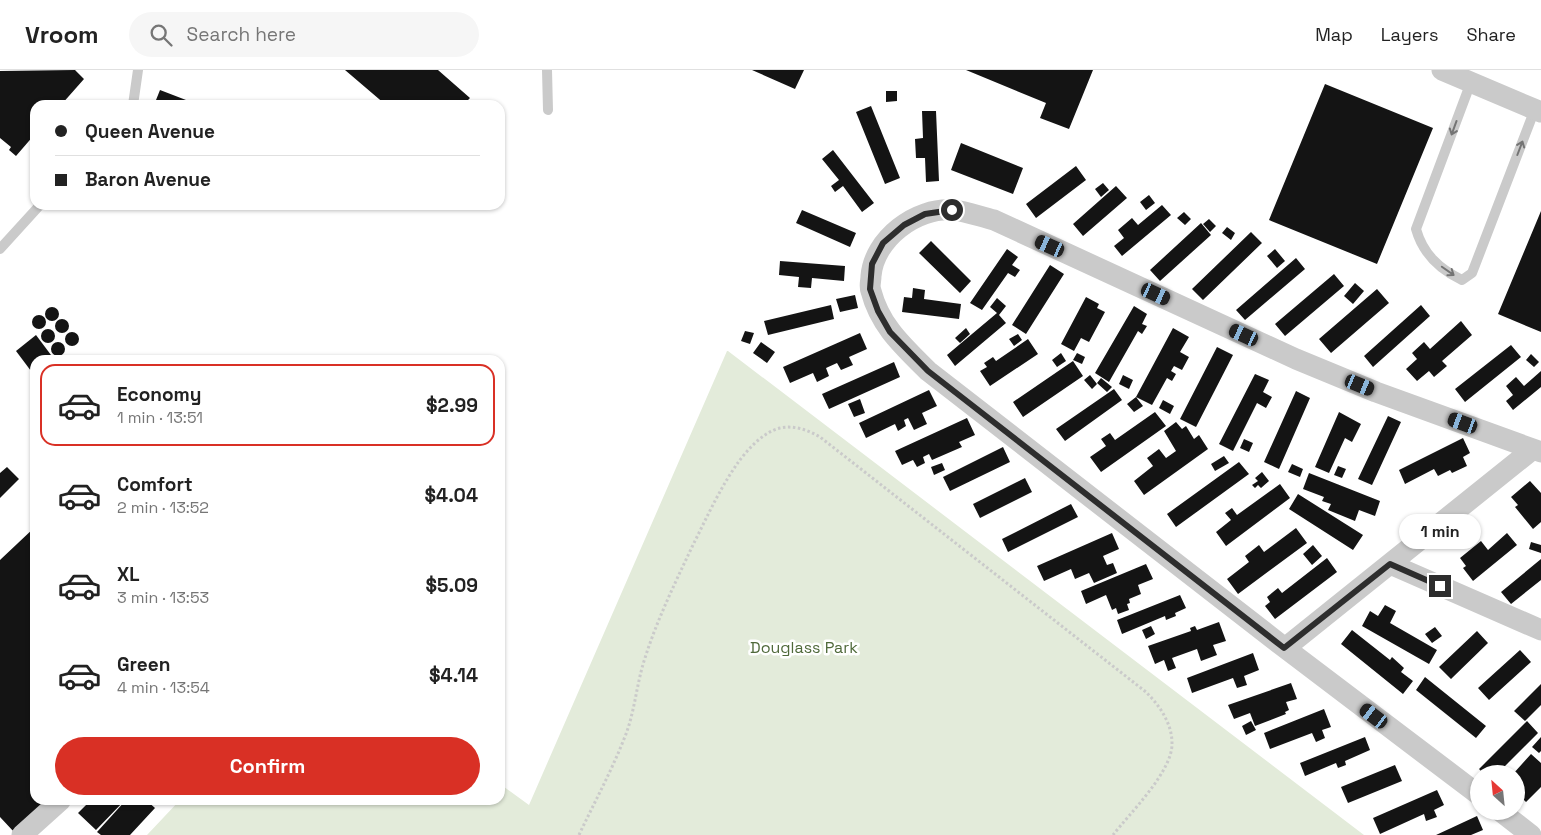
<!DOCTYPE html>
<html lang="en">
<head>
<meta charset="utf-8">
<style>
	body { margin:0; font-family:"Space Grotesk",sans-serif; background:#f6f6f6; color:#222; height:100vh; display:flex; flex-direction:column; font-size:19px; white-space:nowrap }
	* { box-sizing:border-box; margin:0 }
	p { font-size:16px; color:#767676 }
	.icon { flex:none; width:28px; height:28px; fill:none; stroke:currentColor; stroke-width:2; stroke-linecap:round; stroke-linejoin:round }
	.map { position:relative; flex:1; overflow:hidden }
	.panel { position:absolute; left:30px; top:285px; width:475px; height:450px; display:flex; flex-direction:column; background:#fff; border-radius:15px; box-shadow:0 1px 4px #0004 }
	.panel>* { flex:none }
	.banner { position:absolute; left:30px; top:30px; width:475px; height:110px; border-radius:15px; box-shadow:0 1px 4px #0004; display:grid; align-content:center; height:110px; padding:0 25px; background:#fff }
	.needle { width:32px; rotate:333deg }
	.controls { position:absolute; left:1470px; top:695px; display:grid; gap:10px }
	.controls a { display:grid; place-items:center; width:55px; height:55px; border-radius:50%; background:#fff; box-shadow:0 1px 4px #0004; font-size:25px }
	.end { position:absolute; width:22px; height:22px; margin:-11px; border:6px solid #2d2d2d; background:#fff; box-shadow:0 0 0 2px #fff }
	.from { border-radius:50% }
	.bubble { position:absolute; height:35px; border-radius:18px; background:#fff; box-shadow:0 1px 4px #0004; font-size:16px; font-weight:700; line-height:35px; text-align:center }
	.car { position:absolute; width:15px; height:30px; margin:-15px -8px; border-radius:6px; box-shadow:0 0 4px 1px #0007; background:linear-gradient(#222 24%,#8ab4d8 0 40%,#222 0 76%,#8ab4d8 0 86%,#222 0) }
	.banner b { display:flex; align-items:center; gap:18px; height:48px; font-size:19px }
	.banner b+b { border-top:1px solid #e0e0e0 }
	.banner i { width:12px; height:12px; background:#222 }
	ul { padding:9px 0 0; list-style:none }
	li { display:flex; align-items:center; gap:15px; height:82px; margin:0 10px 8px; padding:0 15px; border:2px solid transparent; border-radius:15px }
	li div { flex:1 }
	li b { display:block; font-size:19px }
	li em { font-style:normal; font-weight:700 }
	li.selected { border-color:#d93025 }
	li>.icon { width:45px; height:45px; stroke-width:1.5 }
	.action { display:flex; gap:10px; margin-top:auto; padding:10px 25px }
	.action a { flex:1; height:58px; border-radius:30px; background:#d93025; color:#fff; font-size:20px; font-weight:700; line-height:58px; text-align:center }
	header { display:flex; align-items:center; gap:30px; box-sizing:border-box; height:70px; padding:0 25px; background:#fff; border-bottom:1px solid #e0e0e0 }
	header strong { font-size:24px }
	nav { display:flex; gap:28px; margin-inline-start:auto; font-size:18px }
	.search { width:350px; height:45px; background:#f6f6f6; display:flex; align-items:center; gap:12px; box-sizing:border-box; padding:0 18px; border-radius:28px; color:#767676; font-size:19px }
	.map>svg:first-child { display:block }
	.green { fill:#e3ebda }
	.building { fill:#141414 }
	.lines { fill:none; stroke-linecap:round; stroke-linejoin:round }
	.path { stroke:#cacaca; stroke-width:3; stroke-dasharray:2.5 2.5; stroke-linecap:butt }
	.lane { stroke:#cacaca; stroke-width:10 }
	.street { stroke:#cacaca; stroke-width:21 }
	.oneway { stroke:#747474 }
	.route { stroke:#2d2d2d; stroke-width:6 }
	.labels { text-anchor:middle; stroke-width:5; stroke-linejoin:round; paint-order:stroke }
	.park-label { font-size:16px; fill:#4f693a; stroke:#fff }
</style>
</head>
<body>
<header>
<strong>Vroom</strong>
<div class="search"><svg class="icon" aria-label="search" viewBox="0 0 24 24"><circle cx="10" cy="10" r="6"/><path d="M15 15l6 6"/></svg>Search here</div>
<nav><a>Map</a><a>Layers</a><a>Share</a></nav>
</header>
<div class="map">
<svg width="1541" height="765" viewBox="0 0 1541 765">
	<rect width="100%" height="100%" fill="#fff"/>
	<path class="green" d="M727,281H728L1364,765H147L180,730H500V714L529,735Z"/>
	<path class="building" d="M75,0L84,9L61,35H35V64L16,86L9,80L11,77L0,68V1Z
		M345,0H438L470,28L463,35H386Z
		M752,0H804L795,19Z
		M966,0H1093L1069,59L1040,48L1046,33Z
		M1325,14L1433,58L1377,194L1269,150Z
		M160,20L199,35H154Z
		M886,21H897V31L886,32Z
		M871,36L900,108L885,114L856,42Z
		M922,41H936L939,111L926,112L925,88H916L915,69L923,68Z
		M961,73L1023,98L1013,124L951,100Z
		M833,80L874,133L862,142L843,116L835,122L831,116L839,110L822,89Z
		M1076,96L1086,110L1036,148L1026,134Z
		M1103,113L1109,120L1101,127L1095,119Z
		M1116,116L1127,128L1083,166L1073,154Z
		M1149,125L1155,133L1146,140L1140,132Z
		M1162,135L1171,145L1122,186L1114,176L1124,168L1118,160L1132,148L1138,155Z
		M802,140L856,163L850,177L796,153Z
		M1541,141V262L1498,244Z
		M1184,142L1191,149L1185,155L1177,148Z
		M1209,149L1216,156L1210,162L1203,154Z
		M1201,153L1211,165L1160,211L1150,200Z
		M1227,157L1235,163L1231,170L1222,163Z
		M1251,162L1262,173L1203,230L1192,219Z
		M931,171L971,211L960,223L919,183Z
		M1007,179L1018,187L1012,195L1020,200L1015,207L1008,203L982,240L970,233Z
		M1275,179L1285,191L1277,198L1267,186Z
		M1296,188L1305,199L1245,250L1236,240Z
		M780,191L845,196L844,211L812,208L811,218L798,217L799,207L779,205Z
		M1050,195L1064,204L1026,264L1012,255Z
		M1334,204L1344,216L1285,266L1275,254Z
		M1355,213L1364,221L1353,234L1344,226Z
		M913,218L925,220L924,229L961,234L959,249L902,242L904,227L912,228Z
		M1377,219L1389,233L1331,283L1319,269Z
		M855,225L858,238L840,242L836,229Z
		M1086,227L1099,234L1097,238L1105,242L1089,272L1081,268L1074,281L1061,274Z
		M997,228L1006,236L999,245L1006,253L955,296L947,285L997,243L990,237Z
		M831,235L834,249L768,265L764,251Z
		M1421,235L1430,246L1373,297L1364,286Z
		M1134,236L1147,244L1142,254L1147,256L1142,264L1138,261L1109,312L1095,303Z
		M45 244a7 7 0 1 1 14 0a7 7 0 1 1-14 0Z
		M32 252a7 7 0 1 1 14 0a7 7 0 1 1-14 0Z
		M55 256a7 7 0 1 1 14 0a7 7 0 1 1-14 0Z
		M1461,251L1472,265L1442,291L1447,296L1434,307L1429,301L1417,311L1406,299L1417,289L1412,283L1424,272L1430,279Z
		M966,258L970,264L960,273L955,268Z
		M1173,258L1189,267L1180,282L1189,287L1182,300L1174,296L1171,301L1176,304L1172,311L1167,308L1152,335L1136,327Z
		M41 266a7 7 0 1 1 14 0a7 7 0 1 1-14 0Z
		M745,261L754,263L750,274L741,271Z
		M65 269a7 7 0 1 1 14 0a7 7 0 1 1-14 0Z
		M860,263L867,279L849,287L853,295L841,300L837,293L826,298L829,306L817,312L813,303L790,313L783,297Z
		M1018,264L1022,270L1014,276L1009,269Z
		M36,265L51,285L45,290H35V298L31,301L16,281Z
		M1028,269L1038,284L990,316L980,301L987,297L984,293L993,287L996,291Z
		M761,272L775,282L767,293L753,283Z
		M51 279a7 7 0 1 1 14 0a7 7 0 1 1-14 0Z
		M1511,275L1521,287L1465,332L1455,319Z
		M1217,277L1233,285L1196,357L1180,349Z
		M1061,283L1066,291L1057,297L1052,290Z
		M1077,283L1085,287L1082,294L1073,290Z
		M1531,284L1539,292L1534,297L1526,290Z
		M1073,291L1083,306L1023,347L1013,332Z
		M894,292L900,307L829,339L822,324Z
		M1541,301V317L1513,340L1506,331L1513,325L1506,316L1516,307L1524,316Z
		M1255,304L1269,310L1263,322L1272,327L1266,338L1257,333L1233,381L1219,374Z
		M1090,305L1097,314L1092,319L1084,310Z
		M1123,305L1133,310L1129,319L1119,314Z
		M1101,308L1112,317L1107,322L1097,313Z
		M1114,319L1122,330L1065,371L1056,359Z
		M929,320L937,336L922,343L927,354L914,360L908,348L904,350L906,356L898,361L895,354L866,368L859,353Z
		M1296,321L1310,328L1279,399L1264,392Z
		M1136,327L1143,336L1134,342L1127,334Z
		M860,329L865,343L854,347L848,334Z
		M1163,330L1174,336L1170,344L1159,338Z
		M1155,342L1166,356L1101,402L1090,387L1106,376L1101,369L1110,363L1115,370Z
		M1339,342L1361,354L1352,372L1345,368L1329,403L1315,397Z
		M1388,346L1401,352L1372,415L1358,409Z
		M967,348L975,365L959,372L962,377L932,390L929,384L923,387L925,393L917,397L913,390L902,395L895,381Z
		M1176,352L1182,359L1186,356L1194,369L1199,365L1208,379L1144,425L1134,411L1153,396L1147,388L1159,379L1166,388L1176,381L1164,361Z
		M1463,368L1470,383L1463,387L1467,396L1452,403L1450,400L1438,406L1434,399L1405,414L1399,400Z
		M1244,369L1253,373L1249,382L1240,378Z
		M1003,377L1010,392L950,421L943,407Z
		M1224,386L1229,393L1215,401L1211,394Z
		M1239,392L1249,404L1176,457L1167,444Z
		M942,393L945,400L934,405L931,397Z
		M1292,394L1303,399L1300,407L1288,402Z
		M1338,396L1346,399L1342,408L1334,405Z
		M7,397L19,409L0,428V403Z
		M1262,402L1269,411L1261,418L1258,415L1255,418L1252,415L1258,411L1255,408Z
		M1309,403L1380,431L1375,446L1359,440L1355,451L1328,440L1331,434L1322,431L1324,427L1303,419Z
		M1025,408L1032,422L980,448L973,434Z
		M1530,411L1541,423V452L1533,459L1515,437L1518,435L1511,427Z
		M1280,414L1290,428L1226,476L1216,462L1231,450L1225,443L1232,438L1237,445Z
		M1298,424L1363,465L1353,480L1289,439Z
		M1071,434L1078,447L1008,482L1002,469Z
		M35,457V730H47L14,762L0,747V490Z
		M1296,458L1307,473L1238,524L1227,509L1249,492L1245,486L1259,475L1264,482Z
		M1112,463L1119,479L1103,486L1107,495L1113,493L1117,503L1094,513L1089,503L1075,509L1071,499L1044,511L1037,496Z
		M1507,463L1517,475L1473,511L1463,498L1466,496L1460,488L1481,471L1488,480Z
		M1531,472L1541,475V483L1529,479Z
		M1313,475L1322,486L1312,495L1303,484Z
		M1327,488L1337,502L1275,549L1265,536L1270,532L1267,527L1278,518L1282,523Z
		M1541,489V510L1511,534L1501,522Z
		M1146,494L1153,509L1138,515L1141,524L1129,529L1130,533L1127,534L1129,540L1118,544L1116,538L1112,540L1106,525L1086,534L1081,521Z
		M1180,525L1186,538L1175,543L1176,546L1166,550L1165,546L1122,564L1117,550Z
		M1385,535L1396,541L1390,553L1437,580L1429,594L1362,556L1370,541L1378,546Z
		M1219,552L1226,571L1213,575L1217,585L1201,591L1197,579L1172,588L1176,598L1168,601L1164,590L1155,594L1148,576L1191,561L1190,558L1195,556L1197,560Z
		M1151,556L1155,564L1146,569L1142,560Z
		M1435,557L1442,566L1432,573L1425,564Z
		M1352,560L1390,590L1392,587L1404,598L1401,602L1413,611L1403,624L1341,574Z
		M1477,561L1488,573L1451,609L1439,597Z
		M1520,580L1531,592L1489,630L1478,618Z
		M1253,583L1259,600L1244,606L1247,615L1237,618L1233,608L1192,623L1187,608Z
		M1425,607L1486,656L1476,668L1416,620Z
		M1291,613L1297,629L1286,632L1289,640L1285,642L1286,644L1255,656L1250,643L1234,649L1228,635Z
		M1541,614V635L1525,651L1514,641Z
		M1324,639L1331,657L1322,660L1325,668L1316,672L1312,663L1270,679L1264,663Z
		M1251,651L1256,660L1246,665L1242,656Z
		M1527,651L1538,663L1497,704H1484L1479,699Z
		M1365,667L1370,680L1345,691L1346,695L1338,698L1336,693L1305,706L1300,693Z
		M1541,667V681L1539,683L1532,677Z
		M1531,684L1541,693V717L1526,732L1516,722L1523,714L1516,708V704H1513Z
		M1395,695L1402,711L1348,733L1341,717Z
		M1437,720L1444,735L1434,740L1437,747L1426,751L1424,744L1380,764L1373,748Z
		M91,730H125L96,760L78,743Z
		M126,730H146L155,738L130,765H101L97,762Z
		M1477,746L1483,760L1471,765H1436Z"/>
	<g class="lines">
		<path class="path" d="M579,765C594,733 611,702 624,669C635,643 636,615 645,588C657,550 675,513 692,477C706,449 719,420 737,394C747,380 763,362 780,358C794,355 808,360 820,367L1146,622C1159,635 1172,653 1172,673C1173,701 1130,743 1113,765"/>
		<path class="lane" d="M547,0L548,40
			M1471,12L1416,159C1423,184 1439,199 1462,210L1472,203L1535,39
			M133,35L138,0
			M0,179L40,135"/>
		<path class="street" d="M1442,0L1541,42
			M1390,494L1541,560
			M1285,578L1533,379
			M1479,725L1285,578L928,301C903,276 880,256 871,221C869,216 871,211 871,206C874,169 916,137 953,140C966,141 981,147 994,150L1296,289L1376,322L1541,382
			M1500,741L1531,765
			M22,765L61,730"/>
	</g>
	<defs><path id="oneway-shaft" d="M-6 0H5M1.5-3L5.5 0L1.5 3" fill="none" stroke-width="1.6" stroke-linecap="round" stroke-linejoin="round" transform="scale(1.25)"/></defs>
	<g class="oneway">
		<use href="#oneway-shaft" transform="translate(1454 58) rotate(110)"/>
		<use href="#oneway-shaft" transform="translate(1520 78) rotate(-69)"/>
		<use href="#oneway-shaft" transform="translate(1448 201) rotate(35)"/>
	</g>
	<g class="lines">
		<path class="route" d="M952,140L925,144L904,155L883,173L872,194L870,219L878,241L890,262L928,301L1284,578L1390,494L1440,516"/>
	</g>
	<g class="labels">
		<g class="park-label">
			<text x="804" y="583">Douglass Park</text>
		</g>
	</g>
</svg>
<div class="controls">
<a><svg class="needle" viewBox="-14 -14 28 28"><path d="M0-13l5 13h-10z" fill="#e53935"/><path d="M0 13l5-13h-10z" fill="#767676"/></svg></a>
</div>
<i class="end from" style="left:952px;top:140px"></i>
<i class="end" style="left:1440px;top:516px"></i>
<div class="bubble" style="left:1399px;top:444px;width:82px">1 min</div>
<i class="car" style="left:1050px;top:176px;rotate:294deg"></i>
<i class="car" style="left:1156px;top:224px;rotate:115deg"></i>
<i class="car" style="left:1244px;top:265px;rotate:295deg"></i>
<i class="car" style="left:1360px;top:315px;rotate:112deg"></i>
<i class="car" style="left:1463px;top:353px;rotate:290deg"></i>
<i class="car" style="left:1374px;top:646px;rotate:307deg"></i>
<div class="banner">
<b><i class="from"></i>Queen Avenue</b>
<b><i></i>Baron Avenue</b>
</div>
<section class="panel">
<ul>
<li class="selected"><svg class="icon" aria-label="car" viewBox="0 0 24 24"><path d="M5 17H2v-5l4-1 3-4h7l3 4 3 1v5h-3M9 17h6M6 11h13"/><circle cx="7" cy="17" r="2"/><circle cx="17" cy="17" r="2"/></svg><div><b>Economy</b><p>1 min · 13:51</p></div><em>$2.99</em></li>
<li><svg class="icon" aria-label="car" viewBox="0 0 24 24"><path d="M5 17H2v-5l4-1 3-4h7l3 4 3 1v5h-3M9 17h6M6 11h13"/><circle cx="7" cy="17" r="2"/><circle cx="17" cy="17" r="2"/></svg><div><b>Comfort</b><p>2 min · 13:52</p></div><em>$4.04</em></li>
<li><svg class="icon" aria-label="car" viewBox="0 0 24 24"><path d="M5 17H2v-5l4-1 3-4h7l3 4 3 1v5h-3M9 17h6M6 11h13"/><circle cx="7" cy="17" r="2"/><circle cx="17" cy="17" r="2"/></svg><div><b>XL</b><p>3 min · 13:53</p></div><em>$5.09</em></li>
<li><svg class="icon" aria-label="car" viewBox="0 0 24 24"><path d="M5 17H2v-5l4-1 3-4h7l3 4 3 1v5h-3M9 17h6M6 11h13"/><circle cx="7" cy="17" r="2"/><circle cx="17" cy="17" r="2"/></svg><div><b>Green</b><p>4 min · 13:54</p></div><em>$4.14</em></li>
</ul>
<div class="action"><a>Confirm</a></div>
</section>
</div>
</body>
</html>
